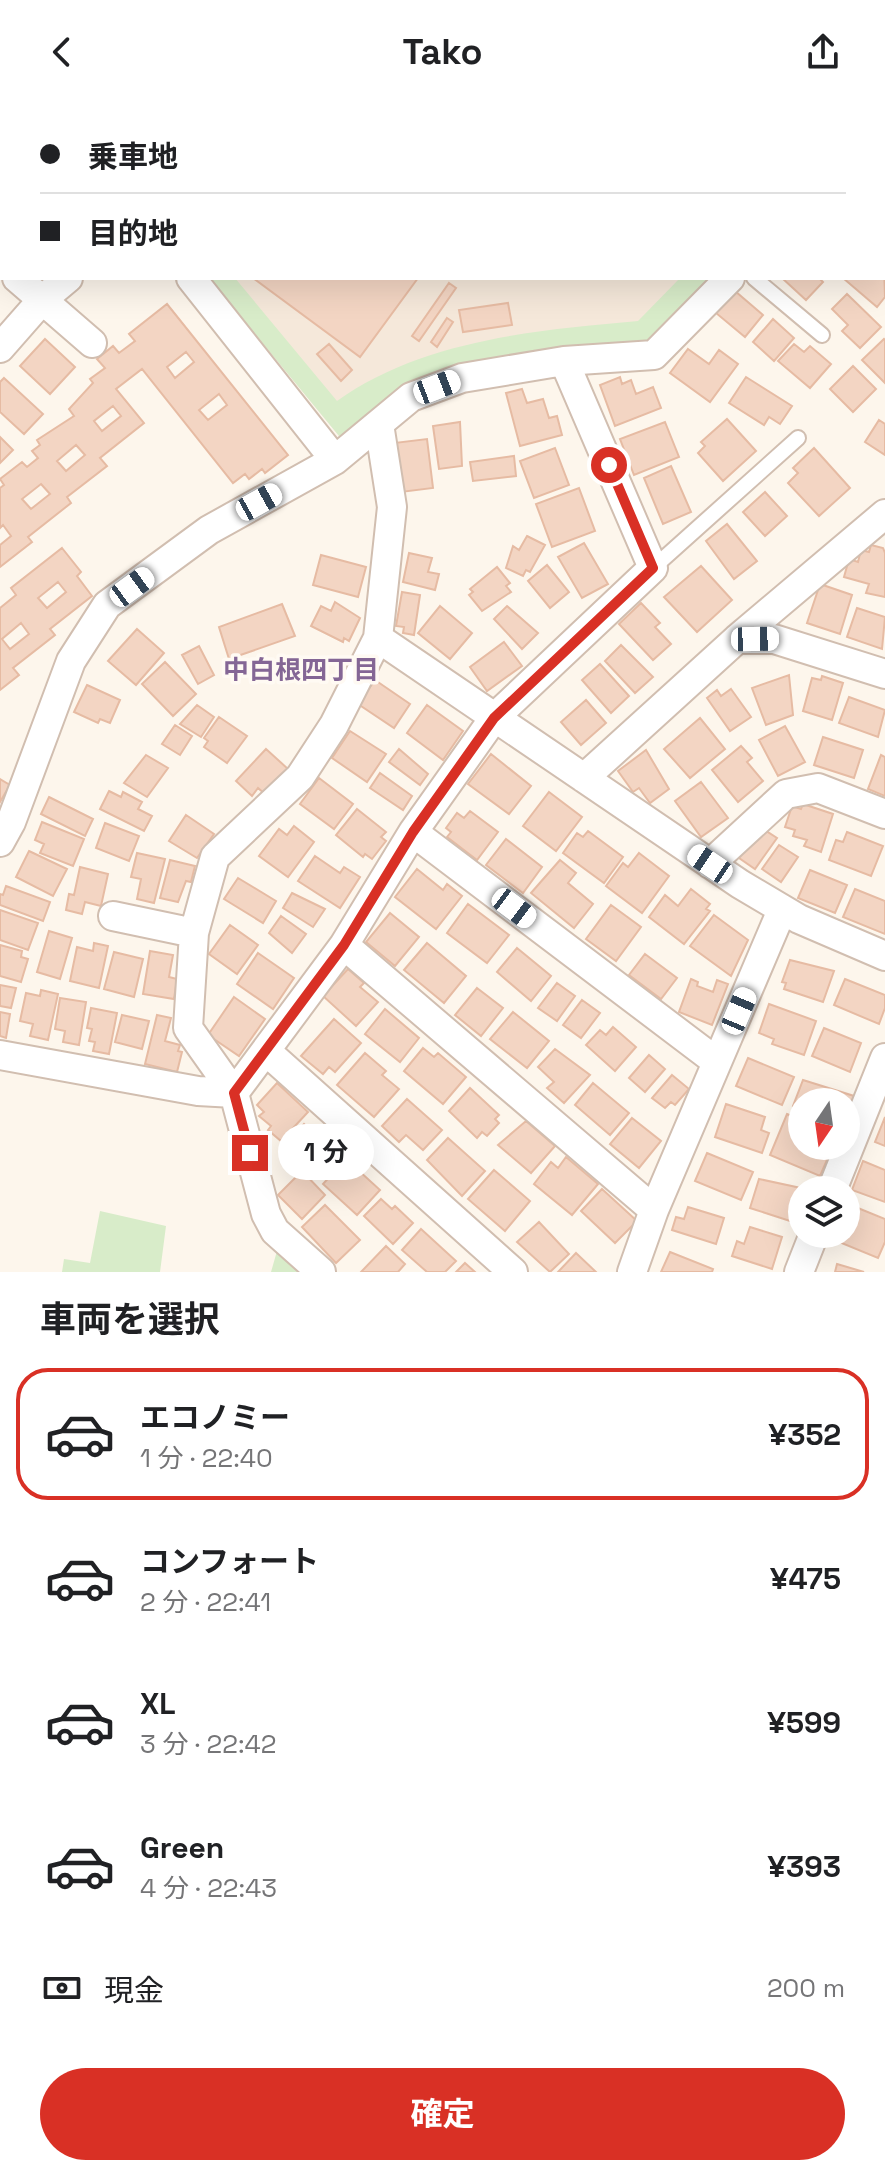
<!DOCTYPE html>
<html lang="ja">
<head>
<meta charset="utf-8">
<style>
	body { margin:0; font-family:"Space Grotesk","Noto Sans JP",sans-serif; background:#f6f6f6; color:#202124; height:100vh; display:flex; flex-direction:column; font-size:30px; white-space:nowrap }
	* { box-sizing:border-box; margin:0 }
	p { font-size:26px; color:#757577 }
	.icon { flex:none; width:44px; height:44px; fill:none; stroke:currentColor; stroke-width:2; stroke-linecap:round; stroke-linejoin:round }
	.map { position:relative; height:1168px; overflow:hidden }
	.sheet { display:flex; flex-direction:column; background:#fff; flex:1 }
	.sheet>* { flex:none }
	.top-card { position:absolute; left:0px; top:0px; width:886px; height:176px; box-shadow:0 8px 32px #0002; display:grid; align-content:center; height:176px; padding:0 40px; background:#fff }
	.needle { width:52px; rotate:193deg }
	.fabs { position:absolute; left:788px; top:984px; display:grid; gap:16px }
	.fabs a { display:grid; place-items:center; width:72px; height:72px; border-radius:50%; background:#fff; box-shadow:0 8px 32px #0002; font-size:40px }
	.end { position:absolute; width:36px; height:36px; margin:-18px; border:10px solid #d93025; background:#fff; box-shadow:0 0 0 4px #fff }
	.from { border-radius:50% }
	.bubble { position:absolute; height:56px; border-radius:28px; background:#fff; box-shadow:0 8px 32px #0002; font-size:26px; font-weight:700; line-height:56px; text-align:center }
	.car { position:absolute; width:24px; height:48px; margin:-24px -12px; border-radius:10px; box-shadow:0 0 6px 2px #0007; background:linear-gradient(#fff 24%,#345 0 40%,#fff 0 76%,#345 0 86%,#fff 0) }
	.top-card b { display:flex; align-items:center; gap:28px; height:76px; font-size:30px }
	.top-card b+b { border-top:2px solid #e0e0e0 }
	.top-card i { width:20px; height:20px; background:#202124 }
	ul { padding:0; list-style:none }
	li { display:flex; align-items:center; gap:24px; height:132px; margin:0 16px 12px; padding:0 24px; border:4px solid transparent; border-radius:32px }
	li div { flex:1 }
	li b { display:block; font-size:30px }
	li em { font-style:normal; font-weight:700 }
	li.selected { border-color:#d93025 }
	li>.icon { width:72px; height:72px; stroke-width:1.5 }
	h2 { padding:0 40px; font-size:36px; line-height:96px }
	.pay { display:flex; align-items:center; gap:20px; height:88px; padding:0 40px; font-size:30px }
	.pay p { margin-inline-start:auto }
	.cta { display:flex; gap:16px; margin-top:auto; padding:16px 40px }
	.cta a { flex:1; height:92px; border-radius:48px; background:#d93025; color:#fff; font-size:32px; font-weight:700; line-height:92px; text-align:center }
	header { display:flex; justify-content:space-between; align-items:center; height:104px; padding:0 40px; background:#fff; font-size:36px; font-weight:700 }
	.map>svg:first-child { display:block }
	.residential { fill:#f5e8da }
	.green { fill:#d8ecc9 }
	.building { fill:#f3d5c3; stroke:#e6bba3; stroke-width:2; fill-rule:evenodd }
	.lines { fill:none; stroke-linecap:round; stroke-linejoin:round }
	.lane-casing { stroke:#d1beb0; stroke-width:18 }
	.street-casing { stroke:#d1beb0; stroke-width:32 }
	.lane { stroke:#fff; stroke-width:14 }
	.street { stroke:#fff; stroke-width:28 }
	.route { stroke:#d93025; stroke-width:10 }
	.labels { text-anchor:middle; stroke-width:7; stroke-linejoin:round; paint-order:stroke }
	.neighbourhood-label { font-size:26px; font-weight:bold; fill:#846695; stroke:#fffaf3 }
</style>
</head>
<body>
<header><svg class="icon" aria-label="back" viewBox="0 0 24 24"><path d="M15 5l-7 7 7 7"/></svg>Tako<svg class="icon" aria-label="share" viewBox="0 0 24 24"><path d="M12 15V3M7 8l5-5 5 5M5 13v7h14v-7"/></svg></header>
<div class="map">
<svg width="885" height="1168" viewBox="0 0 885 1168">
	<rect width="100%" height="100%" fill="#fdf6ec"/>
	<path class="residential" d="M232,0H879L231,2Z
		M209,174H715L655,236L483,258L344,338Z"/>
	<path class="green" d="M209,174H235L337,297C422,236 537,226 638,217L680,174H715L655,236L483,258L344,338Z
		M100,1107L166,1122L160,1168H62L64,1155L90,1159Z
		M279,1140L301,1160L298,1168H271Z"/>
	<path class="building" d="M82,0H120L121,2H83Z
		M168,0H212L213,1L170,2Z
		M264,0H334L262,2Z
		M337,0H427L430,2H336Z
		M665,0H739L663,2Z
		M2,88V133L0,131Z
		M884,160L885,193L877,203L843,174H884Z
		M253,174H418L360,253Z
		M782,174H819L823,178L806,196Z
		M449,179L456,184L419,237L412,232Z
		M735,187L763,211L745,233L716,209Z
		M847,190L881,223L860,244L842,227L848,221L832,205Z
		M508,199L512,221L463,228L459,206Z
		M167,200L288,351L265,369L262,365L249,375L245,370L233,379L142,265L116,285L144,319L100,354L107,362L67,393L71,399L28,433L32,438L0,463V441L11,432L3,421L0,424V384L4,381L0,375L22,358L27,363L38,354L32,347L40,341L37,336L74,312L69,305L93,279L90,275L105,264L97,255L113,242L119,249L135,237L129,230ZM186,248L194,258L175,274L167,263ZM219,290L227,301L208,316L199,306ZM113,302L121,312L102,327L94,317ZM76,341L85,351L66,367L57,357ZM41,380L50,390L31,405L22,395Z
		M447,214L453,218L437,243L431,238Z
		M773,215L794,234L774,257L753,238Z
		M45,235L75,263L50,290L20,262Z
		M884,235L885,236V279L862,256Z
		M329,240L352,266L341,277L317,250Z
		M794,240L804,248L810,242L831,260L810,284L778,257Z
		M688,245L709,260L719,246L738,260L710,298L670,269Z
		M853,262L876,285L853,308L830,285Z
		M620,273L622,280L631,276L636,290L653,283L661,304L615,322L600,281Z
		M746,273L792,302L780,320L769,313L764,321L729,299Z
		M4,274L43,310L24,330L0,308V278Z
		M522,285L527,299L543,295L549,314L557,312L562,331L520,342L506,289Z
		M727,315L756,347L723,377L698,349L705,342L701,338Z
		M879,316L885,320V351L865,338Z
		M460,318L462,362L439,365L433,322Z
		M665,318L679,353L634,371L620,335Z
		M0,333L13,346L0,359Z
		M427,335L433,384L401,388L394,339Z
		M555,344L569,381L534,394L520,357Z
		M814,344L850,384L819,412L788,379L798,369L793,364Z
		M514,352L516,372L473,377L470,358Z
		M671,362L691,408L663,420L644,374Z
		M579,384L595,427L552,443L536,400Z
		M765,388L787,412L765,432L743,408Z
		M727,420L757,457L734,475L706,437Z
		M527,432L545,441L530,468L526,466L523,472L506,464L513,442L519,446Z
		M584,439L608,480L582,494L558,453Z
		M871,441L883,444L885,449V493L866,489L869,480L844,473L849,455L858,458L861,446L869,448Z
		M62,444L81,468L77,472L92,492L50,525L55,531L13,564L19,571L0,586V504L16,491L11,484ZM58,478L66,488L47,504L38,494ZM21,519L29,530L10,545L2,535Z
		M409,449L432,454L428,468L439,470L435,486L403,478Z
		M321,451L366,463L358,493L313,481Z
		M547,461L569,488L550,504L528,477Z
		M701,462L732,496L697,528L664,493Z
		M497,463L510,479L506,482L511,488L482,507L469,491L473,488L470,485Z
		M820,480L852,491L840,530L807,519Z
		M402,488L420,491L414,531L403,529L404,523L396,522Z
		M335,498L360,514L349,537L344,534L343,538L311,522L321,502L331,507Z
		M641,499L660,519L655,523L671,540L653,556L619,520Z
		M282,500L295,532L229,555L219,523Z
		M440,502L472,529L450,555L418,529Z
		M507,502L538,529L522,545L494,515Z
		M857,504L885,513L882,545L847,533Z
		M137,525L164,549L136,581L108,557Z
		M504,538L522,562L487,587L470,563Z
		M621,541L653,573L635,589L605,557Z
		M199,542L214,571L198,580L182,551Z
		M165,558L196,590L173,612L142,580Z
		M600,560L629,592L611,609L582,576Z
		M789,571L793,611L766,621L752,584Z
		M822,572L843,579L832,616L803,607L812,574L821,576Z
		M375,576L410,600L394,624L358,600Z
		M87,581L120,596L110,619L100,615L98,619L74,608Z
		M731,585L751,613L730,627L707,594L717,586L721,592Z
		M849,593L885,606L878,633L839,619Z
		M586,596L606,619L581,641L561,618Z
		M197,601L214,613L201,633L180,620Z
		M427,601L463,627L443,656L407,629Z
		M219,613L247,632L227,659L204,643L208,637L204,634Z
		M700,614L725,645L690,674L664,645Z
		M175,621L192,632L180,651L162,640Z
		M785,622L805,658L778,672L759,636Z
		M350,627L386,650L367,678L332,654Z
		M823,633L863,646L854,674L814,661Z
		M741,642L752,654L747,658L763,677L738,698L712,666Z
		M266,645L288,665L265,690L258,684L252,692L236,677Z
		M399,645L428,670L420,681L389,658Z
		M646,646L669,685L650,699L639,684L633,688L618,667Z
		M491,650L531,682L509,710L468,680Z
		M146,651L168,664L147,693L124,679Z
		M881,651L885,653V692L868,685Z
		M380,669L412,692L403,706L370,684Z
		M319,674L353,700L334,725L300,700Z
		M0,675L10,681L0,698Z
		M701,678L728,714L701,733L675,697Z
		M109,687L121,693L123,688L142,698L138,705L152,712L144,727L100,705Z
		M549,688L582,713L556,747L523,722Z
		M49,693L93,715L85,732L41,710Z
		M803,700L833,710L821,748L804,742L807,736L793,732L795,726L785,723L792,702L801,705Z
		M357,705L386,728L381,733L386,737L372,755L365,750L363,753L336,731Z
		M470,707L498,728L477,756L447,733L451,728L446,724L457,709L464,714Z
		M186,711L214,730L197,754L169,737Z
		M42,718L84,735L73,762L40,749L44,740L35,736Z
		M105,719L139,732L129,757L96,744Z
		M294,722L314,738L288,773L259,752L279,725L287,731Z
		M760,723L777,734L755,765L739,754Z
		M588,727L623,753L604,779L563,749L577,729L583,733Z
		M847,728L883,742L871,772L829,756L836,736L843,738Z
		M506,735L542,763L523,789L486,761Z
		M779,741L798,753L781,778L762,765Z
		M29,747L67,765L53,792L16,773Z
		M137,749L165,755L154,799L137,795L141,775L131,773Z
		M639,749L669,772L642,809L606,782L623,759L628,763Z
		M315,752L340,769L344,763L360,773L340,804L298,777Z
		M170,756L195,762L191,778L186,777L178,798L160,794Z
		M560,756L576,769L568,779L593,800L574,824L531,789Z
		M80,763L108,770L101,802L85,798L82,810L66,806L69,790L74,791Z
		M417,765L443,786L447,780L462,792L436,825L395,793Z
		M810,766L847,781L835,809L798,794Z
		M238,774L276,797L263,819L224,795Z
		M6,782L50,798L43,817L0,801V790L3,791Z
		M691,785L710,800L706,805L710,807L684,840L649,813L665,791L678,802Z
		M855,785L885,797V830L843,813Z
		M292,789L325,805L313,823L283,804Z
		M468,800L509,831L487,859L447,829Z
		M611,801L641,823L616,857L586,835Z
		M0,806L38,819L28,846L0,836Z
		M390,809L419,833L395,862L366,838Z
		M714,811L748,836L731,872L690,842Z
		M281,812L306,830L292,849L269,829Z
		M230,821L258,841L237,870L209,850Z
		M49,827L72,834L60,875L37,868Z
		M94,839L108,842L99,884L70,877L77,843L93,847Z
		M427,839L466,872L444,899L404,866Z
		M0,841L22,847L21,853L28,855L21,878L0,872Z
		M517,844L551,872L531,897L497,868Z
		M150,847L173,851L169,873L177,875L174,895L143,890Z
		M114,848L143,855L134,893L104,885Z
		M258,849L294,874L273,905L237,880Z
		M645,850L677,874L661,895L629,871Z
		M790,856L834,867L823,898L784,885L786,879L782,878Z
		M348,865L364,879L360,883L378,898L356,922L323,892Z
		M691,875L698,878L697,882L713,888L717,876L728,880L712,921L679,908Z
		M845,875L885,891V904L879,920L834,901Z
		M557,879L575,892L557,917L538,904Z
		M0,881L16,884L11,904L0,902Z
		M477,884L503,904L481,932L455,911Z
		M41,886L58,890L48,936L30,932L33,920L20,917L26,889L40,892Z
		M234,893L265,915L239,952L208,931Z
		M60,894L86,898L79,941L63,938L65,927L55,925Z
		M582,896L600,909L581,934L563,921Z
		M769,900L816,917L804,951L772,940L774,935L759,929Z
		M91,904L117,909L109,950L93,947L95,938L89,937L92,925L87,924Z
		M385,905L419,934L400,958L365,930Z
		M0,908L10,910L6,934L0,932Z
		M513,908L549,937L527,964L490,935Z
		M122,911L149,917L142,945L115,938Z
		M157,911L171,914L165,937L180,941L178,947L182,948L177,968L145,960Z
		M334,915L361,939L335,968L329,963L323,970L301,952Z
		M613,923L636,943L615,967L586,941L600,926L606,931Z
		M824,924L861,939L850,968L812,952Z
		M423,944L434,953L438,949L466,973L443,1000L404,967Z
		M555,945L590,971L564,999L547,984L554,978L538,963Z
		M365,949L386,967L382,971L399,985L374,1013L337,981Z
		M649,951L665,965L645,988L629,974Z
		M748,954L794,973L782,1001L736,982Z
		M672,971L689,985L675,1001L671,998L665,1004L652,994Z
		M803,976L854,992L846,1012V998H802V1006L793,1002Z
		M277,979L308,1008L281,1037L268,1026L271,1022L259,1012L264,1008L257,1001Z
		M593,979L629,1009L610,1031L575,1001Z
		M470,984L499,1011L495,1015L499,1019L487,1032L482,1028L477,1034L449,1007Z
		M407,995L442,1026L423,1046L406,1031L399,1038L382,1022Z
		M726,1000L765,1013L761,1026L769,1029L762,1049L715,1033Z
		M787,1010L802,1016V1042L830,1049L820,1072L770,1051Z
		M885,1013V1042L875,1038Z
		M632,1014L661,1037L639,1064L610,1040Z
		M526,1017L555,1042L531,1069L498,1041Z
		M304,1020L338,1053L319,1073L285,1041Z
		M448,1034L485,1067L462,1092L427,1056Z
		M707,1049L753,1068L741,1096L695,1077Z
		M566,1053L598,1080L572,1111L534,1080L551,1058L558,1064Z
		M346,1055L380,1086L357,1111L323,1080Z
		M863,1057L885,1066V1098L852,1086Z
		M494,1066L530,1097L505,1127L468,1095Z
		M302,1067L325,1091L302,1115L278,1091Z
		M759,1075L801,1084L790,1117L750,1104Z
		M602,1085L637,1117L615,1139L581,1107Z
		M381,1095L392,1105L395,1102L413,1119L393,1140L364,1112Z
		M325,1101L360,1136L336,1159L302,1123Z
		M853,1102L885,1115V1138L878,1154L839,1138L842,1130H846Z
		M688,1103L724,1114L716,1140L672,1126L676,1113L684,1115Z
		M539,1118L569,1150L550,1168L517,1138Z
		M750,1123L782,1133L772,1165L732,1152L737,1137L744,1140Z
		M421,1125L456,1157L445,1168H427L402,1146Z
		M386,1142L405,1160L398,1168H361Z
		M670,1148L713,1165L712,1168H661Z
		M576,1149L596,1168H558Z
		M465,1159L475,1168H456Z
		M837,1160L864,1168H835Z"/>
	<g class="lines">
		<defs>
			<path id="lane" d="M754,174L822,231
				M653,464L798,334"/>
			<path id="street" d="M52,0L55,2
				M143,0L144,2
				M884,18L885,17
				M17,174L92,239
				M191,174L335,356
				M0,244L43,195L68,174
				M378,534L740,780L799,815L885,852
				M737,535H774L885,570
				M584,674L737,535L885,410
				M413,728L717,958
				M0,738L11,718L71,557L107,501L209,426L335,356L411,293L462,274L564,257L654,251L730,174
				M710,760L786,690L818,684L885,710
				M113,812L194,829
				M344,841L654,1106
				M266,947L513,1168
				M0,951L198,987L234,989L344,841L413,728L494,614L653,464L564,257
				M832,1086L885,954
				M321,1168L275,1127L266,1110L234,989L188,924L194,829L215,753L300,673L334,621L378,534L392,403L379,320
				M632,1168L654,1106L782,806
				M799,1168L814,1130"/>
		</defs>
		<use href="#lane" class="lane-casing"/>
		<use href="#street" class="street-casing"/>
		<use href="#lane" class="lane"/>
		<use href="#street" class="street"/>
	</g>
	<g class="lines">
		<path class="route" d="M250,1049L234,989L344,841L413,728L494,614L653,464L609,361"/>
	</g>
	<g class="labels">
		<g class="neighbourhood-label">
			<text x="301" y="575">中白根四丁目</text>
		</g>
	</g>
</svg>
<div class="fabs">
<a><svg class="needle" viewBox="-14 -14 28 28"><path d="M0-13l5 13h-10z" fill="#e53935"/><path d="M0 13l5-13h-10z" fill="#757577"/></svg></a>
<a><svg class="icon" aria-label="layers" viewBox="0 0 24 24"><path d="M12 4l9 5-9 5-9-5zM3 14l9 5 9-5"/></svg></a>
</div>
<i class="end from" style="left:609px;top:361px"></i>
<i class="end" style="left:250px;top:1049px"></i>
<div class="bubble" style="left:278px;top:1020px;width:96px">1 分</div>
<i class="car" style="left:437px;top:283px;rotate:69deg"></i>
<i class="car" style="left:259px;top:398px;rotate:61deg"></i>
<i class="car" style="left:132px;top:483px;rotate:54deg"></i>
<i class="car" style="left:755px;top:535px;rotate:89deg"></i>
<i class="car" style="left:710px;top:760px;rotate:304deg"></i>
<i class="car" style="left:514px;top:804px;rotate:127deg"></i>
<i class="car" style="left:739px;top:907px;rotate:23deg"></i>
<div class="top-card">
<b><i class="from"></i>乗車地</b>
<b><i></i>目的地</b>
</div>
</div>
<section class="sheet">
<h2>車両を選択</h2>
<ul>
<li class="selected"><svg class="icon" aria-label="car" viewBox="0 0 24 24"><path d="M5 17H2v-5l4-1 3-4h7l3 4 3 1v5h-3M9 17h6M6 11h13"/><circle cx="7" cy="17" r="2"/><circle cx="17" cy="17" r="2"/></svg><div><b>エコノミー</b><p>1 分 · 22:40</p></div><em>¥352</em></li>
<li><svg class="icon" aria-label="car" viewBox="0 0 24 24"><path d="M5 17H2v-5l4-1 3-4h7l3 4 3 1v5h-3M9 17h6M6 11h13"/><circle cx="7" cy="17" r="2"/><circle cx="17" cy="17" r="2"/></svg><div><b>コンフォート</b><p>2 分 · 22:41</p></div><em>¥475</em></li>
<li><svg class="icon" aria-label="car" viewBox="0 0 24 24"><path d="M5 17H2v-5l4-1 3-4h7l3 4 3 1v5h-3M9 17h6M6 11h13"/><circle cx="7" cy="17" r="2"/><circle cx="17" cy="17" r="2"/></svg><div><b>XL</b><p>3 分 · 22:42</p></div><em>¥599</em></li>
<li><svg class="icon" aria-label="car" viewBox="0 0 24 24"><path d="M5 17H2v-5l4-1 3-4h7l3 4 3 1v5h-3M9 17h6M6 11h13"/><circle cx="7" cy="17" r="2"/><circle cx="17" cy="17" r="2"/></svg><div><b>Green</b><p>4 分 · 22:43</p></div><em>¥393</em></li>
</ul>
<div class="pay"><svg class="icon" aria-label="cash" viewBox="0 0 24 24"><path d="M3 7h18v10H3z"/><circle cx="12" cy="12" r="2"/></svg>現金<p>200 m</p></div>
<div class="cta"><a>確定</a></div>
</section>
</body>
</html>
